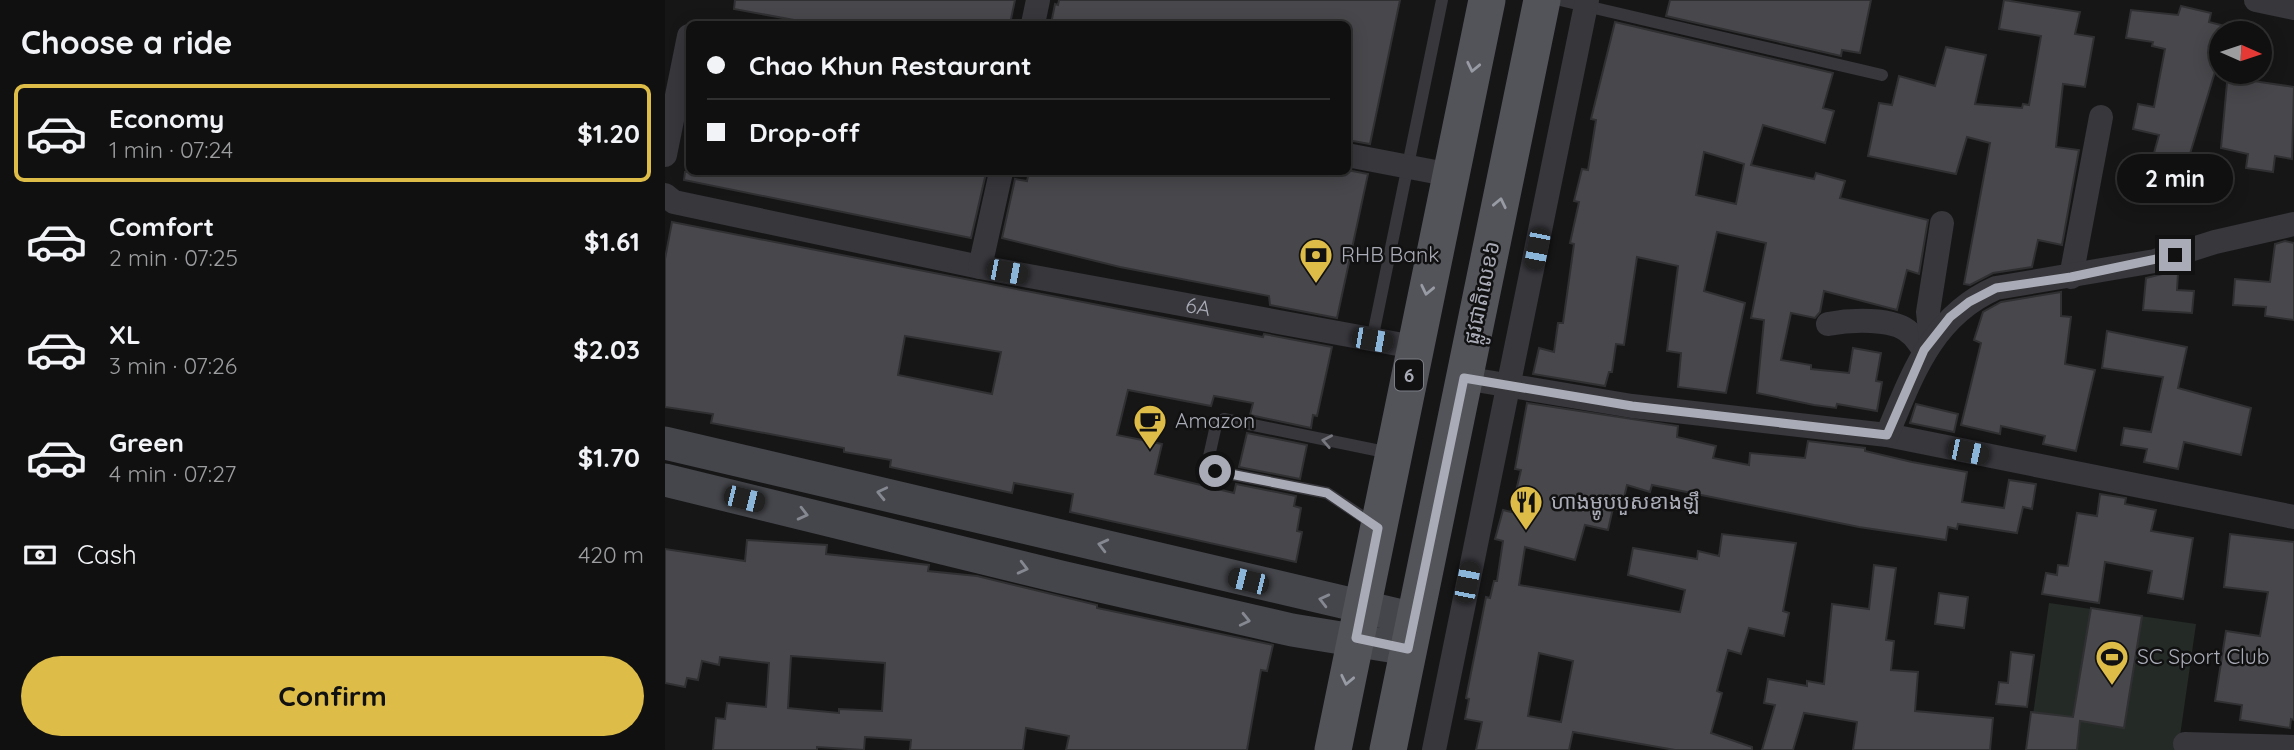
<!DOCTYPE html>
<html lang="en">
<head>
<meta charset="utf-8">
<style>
	body { margin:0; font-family:Quicksand,"Noto Sans Khmer",sans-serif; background:#19191a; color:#f1f3f6; height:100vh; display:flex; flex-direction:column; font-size:26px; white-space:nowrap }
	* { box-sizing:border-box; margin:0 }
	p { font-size:23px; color:#9c9d9f }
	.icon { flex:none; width:38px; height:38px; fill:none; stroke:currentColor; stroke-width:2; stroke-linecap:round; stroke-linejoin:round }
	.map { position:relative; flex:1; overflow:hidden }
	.sheet { display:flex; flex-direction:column; background:#101011; width:665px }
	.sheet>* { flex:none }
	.guide { position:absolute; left:21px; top:21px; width:665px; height:154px; border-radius:10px; box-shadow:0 4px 18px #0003,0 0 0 2px #303031; display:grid; align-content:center; height:154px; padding:0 21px; background:#101011 }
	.needle { width:46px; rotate:93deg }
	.controls { position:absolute; left:1544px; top:21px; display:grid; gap:14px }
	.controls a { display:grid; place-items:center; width:63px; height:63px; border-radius:50%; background:#101011; box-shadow:0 4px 18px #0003,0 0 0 2px #303031; font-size:35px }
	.end { position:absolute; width:32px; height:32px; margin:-16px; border:9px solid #a9abb6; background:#111; box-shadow:0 0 0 4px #111 }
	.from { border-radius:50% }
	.bubble { position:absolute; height:49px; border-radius:24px; background:#101011; box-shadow:0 4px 18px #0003,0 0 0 2px #303031; font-size:23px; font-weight:700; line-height:49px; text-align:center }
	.car { position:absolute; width:21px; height:42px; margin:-21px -10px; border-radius:9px; box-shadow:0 0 5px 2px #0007; background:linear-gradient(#222 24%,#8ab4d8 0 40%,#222 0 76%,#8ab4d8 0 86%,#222 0) }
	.guide b { display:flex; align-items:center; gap:24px; height:66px; font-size:26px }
	.guide b+b { border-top:2px solid #303031 }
	.guide i { width:18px; height:18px; background:#f1f3f6 }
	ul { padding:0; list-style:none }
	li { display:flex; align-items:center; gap:21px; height:98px; margin:0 14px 10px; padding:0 7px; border:4px solid transparent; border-radius:10px }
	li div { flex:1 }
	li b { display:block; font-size:26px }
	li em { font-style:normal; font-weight:700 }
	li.active { border-color:#ddbc48 }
	li>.icon { width:63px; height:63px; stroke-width:1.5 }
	h2 { padding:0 21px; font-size:32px; line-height:84px }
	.pay { display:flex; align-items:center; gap:18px; height:77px; padding:0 21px; font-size:26px }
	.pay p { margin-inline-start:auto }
	.action { display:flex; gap:14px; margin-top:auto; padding:14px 21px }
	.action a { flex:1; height:80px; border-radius:42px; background:#ddbc48; color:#111; font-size:28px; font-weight:700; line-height:80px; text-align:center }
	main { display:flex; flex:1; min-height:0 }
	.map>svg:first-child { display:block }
	.green { fill:#242b26 }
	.building { fill:#48484c; stroke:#303033; stroke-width:2; fill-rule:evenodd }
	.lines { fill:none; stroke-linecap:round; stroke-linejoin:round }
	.service { stroke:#37373c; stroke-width:12 }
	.minor { stroke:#37373c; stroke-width:24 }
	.secondary { stroke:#45464b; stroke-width:33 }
	.primary { stroke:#53545a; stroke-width:37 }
	.oneway { stroke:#989aa4 }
	.oneway2 { stroke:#76777f }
	.oneway3 { stroke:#868891 }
	.route { stroke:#a9abb6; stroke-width:9 }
	.labels { text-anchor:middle; stroke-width:5; stroke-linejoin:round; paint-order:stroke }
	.shield { fill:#111112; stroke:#7b7d85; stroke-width:2 }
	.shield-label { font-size:19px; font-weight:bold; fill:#a9abb6 }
	.poi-label { font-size:21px; fill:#a9abb6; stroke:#111112; text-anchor:start }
	.street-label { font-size:21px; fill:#a9abb6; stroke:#111112 }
</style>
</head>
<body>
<main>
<section class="sheet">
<h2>Choose a ride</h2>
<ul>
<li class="active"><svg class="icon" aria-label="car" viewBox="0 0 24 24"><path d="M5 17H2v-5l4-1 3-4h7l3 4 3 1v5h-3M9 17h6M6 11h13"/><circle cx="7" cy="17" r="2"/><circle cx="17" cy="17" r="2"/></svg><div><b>Economy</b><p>1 min · 07:24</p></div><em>$1.20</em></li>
<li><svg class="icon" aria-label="car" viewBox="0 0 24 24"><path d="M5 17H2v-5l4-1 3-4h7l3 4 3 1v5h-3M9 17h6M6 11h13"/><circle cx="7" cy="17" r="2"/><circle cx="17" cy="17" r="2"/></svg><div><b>Comfort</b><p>2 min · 07:25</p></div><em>$1.61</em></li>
<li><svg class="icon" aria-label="car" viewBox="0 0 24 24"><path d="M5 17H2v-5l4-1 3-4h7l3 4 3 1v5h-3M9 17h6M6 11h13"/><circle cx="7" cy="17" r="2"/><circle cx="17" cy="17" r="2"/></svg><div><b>XL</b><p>3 min · 07:26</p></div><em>$2.03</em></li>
<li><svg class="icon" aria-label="car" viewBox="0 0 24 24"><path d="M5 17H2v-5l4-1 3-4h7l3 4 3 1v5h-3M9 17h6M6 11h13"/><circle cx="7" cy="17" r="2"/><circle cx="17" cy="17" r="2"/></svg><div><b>Green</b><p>4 min · 07:27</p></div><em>$1.70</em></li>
</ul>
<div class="pay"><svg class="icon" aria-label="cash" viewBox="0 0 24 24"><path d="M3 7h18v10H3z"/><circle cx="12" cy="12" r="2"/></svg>Cash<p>420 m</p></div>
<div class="action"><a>Confirm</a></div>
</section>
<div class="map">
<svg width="1629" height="750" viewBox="0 0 1629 750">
	<rect width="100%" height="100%" fill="#161617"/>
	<path class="green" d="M1384,603L1531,624L1513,750H1363Z"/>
	<path class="building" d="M70,0H350L345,24H151L69,9Z
		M394,0H735L705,144L682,140V24H386L390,4L393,5Z
		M1005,0H1206L1195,53L1177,50L1176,56L1001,16Z
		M1339,0L1415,12L1410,34L1429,37L1420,87L1398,84L1391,147L1414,150L1397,245L1373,240L1367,267L1328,273L1305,285L1299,284L1325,143L1302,137L1291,174L1203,156L1214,103L1227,105L1234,76L1270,86L1281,47L1321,55L1310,104L1357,108L1358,104L1364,105L1376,36L1334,29Z
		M1516,6L1546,13L1544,22L1556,25V52L1517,180L1484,171L1494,135L1468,129L1473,104L1489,107L1500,49L1487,46L1488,42L1461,38L1466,10L1513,15Z
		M950,22L1168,73L1158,108L1169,111L1160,143L1098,125L1086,165L1149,179L1151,173L1180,181L1175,198L1263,220L1254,274L1242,270L1232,310L1159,291L1155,312L1150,318L1126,313L1116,360L1146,365V369L1184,373L1188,348L1216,353L1211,381L1217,382L1212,411L1172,404L1171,408L1149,405L1092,393L1099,320L1086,318L1101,243L1052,232L1039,291L1080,303L1061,393L1013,387L1016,353L1002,351L1013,266L972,257L959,345L951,344L947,372H944L940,386L868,374L874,348L889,352L893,323H898L909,244L905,243L914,202L909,201L917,169L923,170L931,120L926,119ZM1039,152L1079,164L1071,204L1031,195Z
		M1563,72H1589L1588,81L1629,87L1627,159L1610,156L1608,172L1581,168L1583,154L1556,148Z
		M682,170L703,174L672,318L605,305L604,296L455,267L337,238L350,179L362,181L364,172Z
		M20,172H314L321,173L306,238L19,180Z
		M7,222L598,337L599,334L667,347L652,416L648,415L646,428L585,415L588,403L549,396L546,406L463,390L452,435L497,444L490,474L569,493L571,484L631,496L629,506L636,508L632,531L637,532L631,562L405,512L408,494L349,483L347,493L225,467L226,460L179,452V448L46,423L48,414L0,407V259ZM240,336L336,352L327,394L233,375Z
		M1620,241L1629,243V320L1600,316L1601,307L1568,305L1570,279L1605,282L1610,244Z
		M1505,272L1513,273L1512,290L1529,291L1527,313L1478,310L1481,278Z
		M1396,292V316L1406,317L1400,364L1430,370L1411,451L1378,444L1380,436L1336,426L1335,434L1296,425L1316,343L1309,340L1318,312L1336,302Z
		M1442,331L1522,347L1513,388L1586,408L1576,455L1519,442L1513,469L1479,462L1482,449L1456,445L1459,428L1486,432L1498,377L1437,368Z
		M862,403L1013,426L1012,437L1051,446L1048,458L1084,465L1085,453L1140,458L1143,441L1200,448V451L1247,462L1302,472L1297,502L1339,508L1344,480L1371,484L1367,509L1358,507L1352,533L1293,524L1292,529L1283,527L1281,540L1194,527L987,485L985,492L962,485L956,510L948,508L943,530L920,525L910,560L860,547L854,585L1015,612L1020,590L963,575L968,548L1032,559L1033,551L1054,556L1057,534L1131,543L1118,611L1124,613L1119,636L1084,628L1076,654L1063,650L1052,691L1057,693L1046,733L1087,747V750H1010L908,732L904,750H811L817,722L800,719L804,699L801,698L821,597L825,598L829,581H832L838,541L830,539L838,510L846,512L856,470L850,469ZM874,653L908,661L896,722L863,716Z
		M1251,404L1293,414L1289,432L1245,423Z
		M582,433L642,445L635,479L574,467Z
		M1435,494L1461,498L1460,504L1491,510L1486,531L1528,538L1518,599L1483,593L1487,571L1440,562L1434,603L1377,594L1381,573L1392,575L1393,565L1403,566L1412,513L1432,516Z
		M1565,534L1629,542V720L1626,719L1625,728L1575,720L1577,705L1550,701L1561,631L1595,636L1603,592L1559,587Z
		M82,540L162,545L161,554L264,565L263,571L312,576L432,605V608L608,645L602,671L596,670L582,750H401L404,736L361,728L358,750H245L246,740L200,737L199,750L152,747V750H48L51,718L60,719L62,703L101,707L104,663L55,657L54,665L37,661L33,680L22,678L20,687L0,683V549L80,561ZM126,656L220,663L217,711L174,709V713L123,708Z
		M1209,565L1231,568L1221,640L1229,641L1226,670L1253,672L1250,711L1328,718L1325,750H1188L1192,722L1139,713L1128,750H1097L1110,705L1099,703L1103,679L1142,686V681L1159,684L1167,604L1204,609Z
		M1274,593L1303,597L1299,628L1270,624Z
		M1426,608L1477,616L1459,728L1415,721L1412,750H1361L1366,712L1408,717Z
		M1346,652L1369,655L1362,707L1331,704L1334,682L1343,683Z"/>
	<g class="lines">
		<path class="service" d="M895,0L1217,75
			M707,340L777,0
			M710,525L662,493L550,471L545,469L543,461L551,425L559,419L725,453"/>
		<g class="minor">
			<path d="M1591,0L1629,8"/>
			<path d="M368,24L373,0"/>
			<path d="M0,155L24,36"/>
			<path d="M682,155L786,175"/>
			<path id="s1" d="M0,195L9,202L315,267L749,347"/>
			<path d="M315,267L336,172"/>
			<path d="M1406,277L1436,117"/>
			<path d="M1163,324C1184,320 1229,317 1245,333C1251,337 1255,345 1259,350"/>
			<path d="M1266,340L1263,312L1277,223"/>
			<path d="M799,378L967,406L1222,435L1629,517"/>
			<path d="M1222,435C1247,375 1267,316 1331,288L1490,261L1550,242L1629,224"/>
			<path d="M1520,744L1629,747"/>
			<path d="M769,750L922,0"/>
		</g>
		<path class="secondary" d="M0,443L750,619
			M0,480L396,577L627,630L743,649"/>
		<path class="primary" d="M668,750L822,0
			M723,750L877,0"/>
	</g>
	<defs><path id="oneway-chevron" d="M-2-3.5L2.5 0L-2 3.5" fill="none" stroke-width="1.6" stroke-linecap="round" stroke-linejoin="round" transform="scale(1.75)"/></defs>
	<g class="oneway">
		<use href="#oneway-chevron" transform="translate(808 67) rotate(102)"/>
		<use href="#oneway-chevron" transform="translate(835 203) rotate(-78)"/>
		<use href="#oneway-chevron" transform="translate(762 290) rotate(102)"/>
		<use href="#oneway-chevron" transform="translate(682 680) rotate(102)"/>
	</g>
	<use class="oneway2" href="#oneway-chevron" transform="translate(662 441) rotate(-169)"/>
	<g class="oneway3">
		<use href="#oneway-chevron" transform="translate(217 493) rotate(-167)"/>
		<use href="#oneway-chevron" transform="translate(138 514) rotate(14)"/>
		<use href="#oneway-chevron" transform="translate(438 545) rotate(-166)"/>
		<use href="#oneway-chevron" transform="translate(358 568) rotate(14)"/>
		<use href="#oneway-chevron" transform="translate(659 600) rotate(-166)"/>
		<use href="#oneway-chevron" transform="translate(580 620) rotate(13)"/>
	</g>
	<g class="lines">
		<path class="route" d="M550,471L662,493L713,528L691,638L743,649L799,378L967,406L1222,435L1259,350L1285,317L1304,302L1331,288L1406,277L1510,255"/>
	</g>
	<defs>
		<symbol id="bank-pin" viewBox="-11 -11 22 30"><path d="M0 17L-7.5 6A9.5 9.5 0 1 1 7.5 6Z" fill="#ddbc48" stroke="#111112"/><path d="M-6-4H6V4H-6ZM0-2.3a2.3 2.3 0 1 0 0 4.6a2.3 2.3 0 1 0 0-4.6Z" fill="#111"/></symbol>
		<symbol id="cafe-pin" viewBox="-11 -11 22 30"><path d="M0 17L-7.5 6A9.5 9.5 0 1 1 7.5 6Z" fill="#ddbc48" stroke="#111112"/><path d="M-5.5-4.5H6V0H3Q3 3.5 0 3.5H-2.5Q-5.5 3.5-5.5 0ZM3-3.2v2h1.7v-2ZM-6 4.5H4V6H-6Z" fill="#111"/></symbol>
		<symbol id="restaurant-pin" viewBox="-11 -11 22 30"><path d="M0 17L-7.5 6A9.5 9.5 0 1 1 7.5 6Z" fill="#ddbc48" stroke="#111112"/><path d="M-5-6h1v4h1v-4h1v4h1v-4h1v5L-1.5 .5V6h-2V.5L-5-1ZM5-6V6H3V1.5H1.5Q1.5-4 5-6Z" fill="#111"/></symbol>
		<symbol id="stadium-pin" viewBox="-11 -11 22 30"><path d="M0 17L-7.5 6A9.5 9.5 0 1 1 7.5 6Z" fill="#ddbc48" stroke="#111112"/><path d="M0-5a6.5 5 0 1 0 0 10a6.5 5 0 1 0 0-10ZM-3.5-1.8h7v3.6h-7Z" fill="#111"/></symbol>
	</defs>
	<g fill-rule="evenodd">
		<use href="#bank-pin" x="632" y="236" width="38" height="52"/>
		<use href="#cafe-pin" x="466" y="402" width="38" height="52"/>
		<use href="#restaurant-pin" x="842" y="483" width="38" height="52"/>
		<use href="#stadium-pin" x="1428" y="638" width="38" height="52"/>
	</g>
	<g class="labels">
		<rect class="shield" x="730" y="359.5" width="28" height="31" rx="5"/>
		<g class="shield-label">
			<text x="744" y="382">6</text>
		</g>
		<g class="poi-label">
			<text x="676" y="262">RHB Bank</text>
			<text x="510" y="428">Amazon</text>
			<text x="886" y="509">ហាងម្ហូបបួសខាងឡឹ</text>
			<text x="1472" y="664">SC Sport Club</text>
		</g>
		<g class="street-label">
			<text transform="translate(817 293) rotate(-78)" y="7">ផ្លូវជាតិលេខ៦</text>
			<text dy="7" stroke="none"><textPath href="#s1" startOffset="546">6A</textPath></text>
		</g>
	</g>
</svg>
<div class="controls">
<a><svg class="needle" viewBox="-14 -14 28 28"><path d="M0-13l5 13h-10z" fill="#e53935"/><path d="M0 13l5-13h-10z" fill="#9c9d9f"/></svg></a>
</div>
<i class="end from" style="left:550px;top:471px"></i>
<i class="end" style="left:1510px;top:255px"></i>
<div class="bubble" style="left:1452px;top:154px;width:116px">2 min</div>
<i class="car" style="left:872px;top:249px;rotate:191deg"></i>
<i class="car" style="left:342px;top:272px;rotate:101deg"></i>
<i class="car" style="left:707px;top:340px;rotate:100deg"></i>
<i class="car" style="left:1303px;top:452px;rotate:102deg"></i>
<i class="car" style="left:79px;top:499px;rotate:104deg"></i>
<i class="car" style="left:583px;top:581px;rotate:284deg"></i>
<i class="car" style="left:802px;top:582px;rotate:11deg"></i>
<div class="guide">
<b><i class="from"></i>Chao Khun Restaurant</b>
<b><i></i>Drop-off</b>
</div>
</div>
</main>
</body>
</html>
